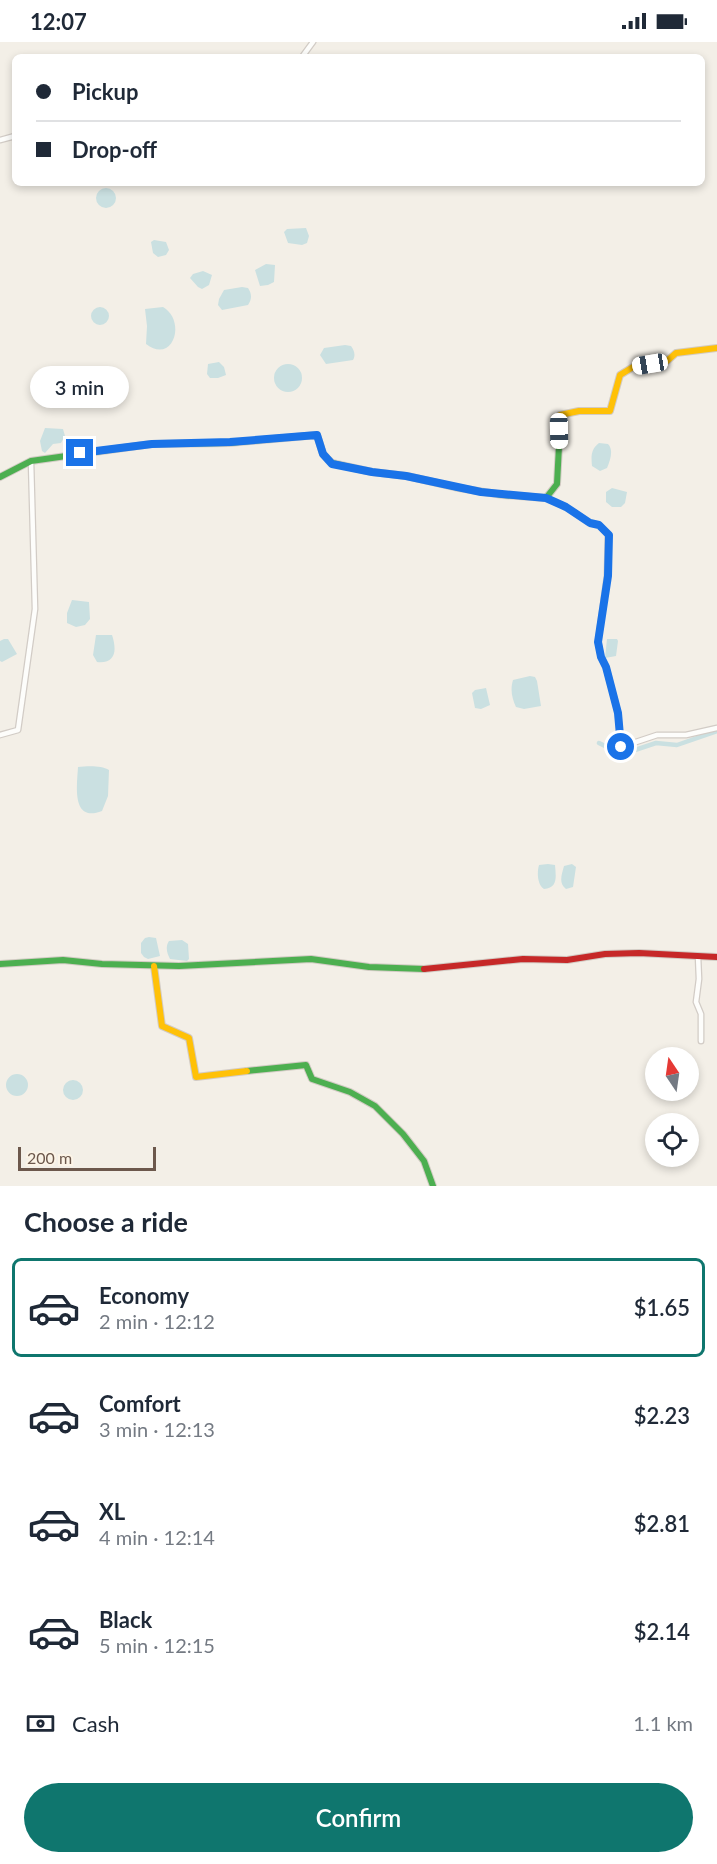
<!DOCTYPE html>
<html lang="en">
<head>
<meta charset="utf-8">
<style>
	body { margin:0; font-family:Lato,sans-serif; background:#f2f2f3; color:#1f2937; height:100vh; display:flex; flex-direction:column; font-size:22px; white-space:nowrap }
	* { box-sizing:border-box; margin:0 }
	p { font-size:20px; color:#747a83 }
	.icon { flex:none; width:33px; height:33px; fill:none; stroke:currentColor; stroke-width:2; stroke-linecap:round; stroke-linejoin:round }
	.map { position:relative; height:1144px; overflow:hidden }
	.details { display:flex; flex-direction:column; background:#fff; flex:1 }
	.details>* { flex:none }
	.banner { position:absolute; left:12px; top:12px; width:693px; height:132px; border-radius:9px; box-shadow:0 3px 9px #0003; display:grid; align-content:center; height:132px; padding:0 24px; background:#fff }
	.needle { width:39px; rotate:347deg }
	.fabs { position:absolute; left:645px; top:1005px; display:grid; gap:12px }
	.fabs a { display:grid; place-items:center; width:54px; height:54px; border-radius:50%; background:#fff; box-shadow:0 3px 9px #0003; font-size:30px }
	.scale { position:absolute; left:18px; bottom:15px; width:138px; box-sizing:border-box; padding-left:6px; border:3px solid #6c584c; border-top:0; font-size:16px; line-height:21px; white-space:nowrap; color:#6c584c; -webkit-text-stroke:4px #fcf4e7; paint-order:stroke }
	.end { position:absolute; width:27px; height:27px; margin:-14px; border:8px solid #1a73e8; background:#fff; box-shadow:0 0 0 3px #fff }
	.from { border-radius:50% }
	.bubble { position:absolute; height:42px; border-radius:21px; background:#fff; box-shadow:0 3px 9px #0003; font-size:20px; font-weight:600; line-height:42px; text-align:center }
	.car { position:absolute; width:18px; height:36px; margin:-18px -9px; border-radius:8px; box-shadow:0 0 4px 2px #0007; background:linear-gradient(#fff 24%,#345 0 40%,#fff 0 76%,#345 0 86%,#fff 0) }
	.banner b { display:flex; align-items:center; gap:21px; height:57px; font-size:22px }
	.banner b+b { border-top:2px solid #e0e1e3 }
	.banner i { width:15px; height:15px; background:#1f2937 }
	ul { padding:0; list-style:none }
	li { display:flex; align-items:center; gap:18px; height:99px; margin:0 12px 9px; padding:0 12px; border:3px solid transparent; border-radius:9px }
	li div { flex:1 }
	li b { display:block; font-size:22px }
	li em { font-style:normal; font-weight:600 }
	li.active { border-color:#0f766e }
	li>.icon { width:54px; height:54px; stroke-width:1.5 }
	h2 { padding:0 24px; font-size:27px; line-height:72px }
	.pay { display:flex; align-items:center; gap:15px; height:66px; padding:0 24px; font-size:22px }
	.pay p { margin-inline-start:auto }
	.primary-button { display:flex; gap:12px; margin-top:auto; padding:12px 24px }
	.primary-button a { flex:1; height:69px; border-radius:36px; background:#0f766e; color:#fff; font-size:24px; font-weight:600; line-height:69px; text-align:center }
	.status { display:flex; justify-content:space-between; align-items:center; height:42px; padding:0 30px; background:#fff; direction:ltr }
	.status svg { height:16px; fill:currentColor }
	.map>svg:first-child { display:block }
	.water { fill:#cae0e1 }
	.lines { fill:none; stroke-linecap:round; stroke-linejoin:round }
	.canal { stroke:#cae0e1; stroke-width:4.5 }
	.street-casing { stroke:#d2ccc6; stroke-width:7 }
	.fast-casing { stroke:#d2cbc4; stroke-width:8 }
	.slow-casing { stroke:#d2cbc4; stroke-width:8 }
	.jam-casing { stroke:#d2cbc4; stroke-width:8 }
	.street { stroke:#fdfdfb; stroke-width:4.5 }
	.fast { stroke:#4caf50; stroke-width:6 }
	.slow { stroke:#ffc107; stroke-width:6 }
	.jam { stroke:#c62828; stroke-width:6 }
	.route { stroke:#1a73e8; stroke-width:8 }
</style>
</head>
<body>
<div class="status"><b>12:07</b><svg viewBox="0 0 49 12"><path d="M0 12V9h3v3zM5 12V6h3v6zM10 12V3h3v9zM15 12V0h3v12zM26 1h20v11H26zM47 4h2v5h-2z"/></svg></div>
<div class="map">
<svg width="717" height="1144" viewBox="0 0 717 1144">
	<rect width="100%" height="100%" fill="#f3efe7"/>
	<path class="water" d="M96 156a10 10 0 1 1 20 0a10 10 0 1 1-20 0Z
		M306,186L309,194L307,201L302,203L288,201L284,190L287,187Z
		M154,198L166,200L169,208L166,213L158,215L153,211L151,200Z
		M266,222L275,223L274,240L268,243L260,244L255,228Z
		M203,229L212,233L209,243L202,247L198,245L190,236L193,232Z
		M242,245L248,246C252,252 252,257 248,263L222,268L218,263L219,257L224,248Z
		M91 274a9 9 0 1 1 18 0a9 9 0 1 1-18 0Z
		M163,265C187,279 173,323 146,302L147,284L145,267Z
		M345,303L351,304C354,308 356,313 353,318L326,322L320,313L324,306Z
		M219,320L224,325L226,333L218,336H210L207,332L208,322Z
		M274 336a14 14 0 1 1 28 0a14 14 0 1 1-28 0Z
		M45,386L63,387L65,394L61,401L53,402L45,411L42,409L40,399Z
		M599,401L608,402C614,408 610,419 607,426L600,429L592,424C591,414 591,407 599,401Z
		M612,446L627,450L625,461L621,465H612L606,460V450Z
		M72,558L89,560L90,577L85,583L76,585L67,581V571Z
		M96,593H112C117,608 116,622 97,620L93,613Z
		M4,597H8L17,612L2,620L0,619V599Z
		M607,597H617L618,599L616,614L605,616Z
		M530,634L535,635L537,639L541,664L524,667L516,665C512,656 510,648 513,638Z
		M486,646L490,663L481,667L475,666L472,651L475,648Z
		M78,725C87,724 101,723 109,728L108,754L102,769C71,781 77,743 78,725Z
		M548,822L555,823C556,835 558,846 544,847C537,842 537,830 539,823Z
		M572,822L576,825L573,845L566,847C558,841 562,832 564,824Z
		M149,895L156,896L160,914L148,917L144,915L141,911V901L145,896Z
		M182,898L188,902L189,917L187,919L170,917C167,911 165,905 169,899Z
		M6 1043a11 11 0 1 1 22 0a11 11 0 1 1-22 0Z
		M63 1048a10 10 0 1 1 20 0a10 10 0 1 1-20 0Z"/>
	<g class="lines">
		<path class="canal" d="M599,701L613,708L626,711L656,701L677,703L717,689"/>
		<defs>
			<path id="street" d="M302,15L313,0
				M0,98L15,94
				M546,456L566,465L590,481L599,483L608,493L607,534L598,600L601,615L606,625L618,671L621,705L657,693H686L717,686
				M0,693L18,688L35,567L31,419
				M698,914L699,937L696,960L701,972V999"/>
			<path id="fast" d="M0,435L31,419L151,402L229,401L317,393L323,412L332,421L372,430L407,434L459,446L503,453L546,456L557,442L559,404
				M0,922L63,918L102,922L179,924L311,917L369,925L424,927
				M247,1029L306,1023L312,1037L350,1050L375,1064L403,1092L424,1119L433,1144"/>
			<path id="slow" d="M559,404L560,373L579,369H610L620,333L633,325L667,319L676,311L717,306
				M154,924L162,984L189,996L196,1035L247,1029"/>
			<path id="jam" d="M424,927L523,917L567,918L605,912L639,911L717,915"/>
		</defs>
		<use href="#street" class="street-casing"/>
		<use href="#fast" class="fast-casing"/>
		<use href="#slow" class="slow-casing"/>
		<use href="#jam" class="jam-casing"/>
		<use href="#street" class="street"/>
		<use href="#fast" class="fast"/>
		<use href="#slow" class="slow"/>
		<use href="#jam" class="jam"/>
	</g>
	<g class="lines">
		<path class="route" d="M80,411L152,402L230,400L317,393L323,412L332,422L372,430L406,434L481,450L546,456L566,465L590,481L599,483L609,493L608,534L598,600L601,615L606,625L618,671L621,705"/>
	</g>
</svg>
<div class="fabs">
<a><svg class="needle" viewBox="-14 -14 28 28"><path d="M0-13l5 13h-10z" fill="#e53935"/><path d="M0 13l5-13h-10z" fill="#747a83"/></svg></a>
<a><svg class="icon" aria-label="locate" viewBox="0 0 24 24"><circle cx="12" cy="12" r="6"/><path d="M12 2v4M12 18v4M2 12h4M18 12h4"/></svg></a>
</div>
<div class="scale">200 m</div>
<i class="end from" style="left:621px;top:705px"></i>
<i class="end" style="left:80px;top:411px"></i>
<div class="bubble" style="left:30px;top:324px;width:99px">3 min</div>
<i class="car" style="left:650px;top:322px;rotate:261deg"></i>
<i class="car" style="left:559px;top:389px;rotate:179deg"></i>
<div class="banner">
<b><i class="from"></i>Pickup</b>
<b><i></i>Drop-off</b>
</div>
</div>
<section class="details">
<h2>Choose a ride</h2>
<ul>
<li class="active"><svg class="icon" aria-label="car" viewBox="0 0 24 24"><path d="M5 17H2v-5l4-1 3-4h7l3 4 3 1v5h-3M9 17h6M6 11h13"/><circle cx="7" cy="17" r="2"/><circle cx="17" cy="17" r="2"/></svg><div><b>Economy</b><p>2 min · 12:12</p></div><em>$1.65</em></li>
<li><svg class="icon" aria-label="car" viewBox="0 0 24 24"><path d="M5 17H2v-5l4-1 3-4h7l3 4 3 1v5h-3M9 17h6M6 11h13"/><circle cx="7" cy="17" r="2"/><circle cx="17" cy="17" r="2"/></svg><div><b>Comfort</b><p>3 min · 12:13</p></div><em>$2.23</em></li>
<li><svg class="icon" aria-label="car" viewBox="0 0 24 24"><path d="M5 17H2v-5l4-1 3-4h7l3 4 3 1v5h-3M9 17h6M6 11h13"/><circle cx="7" cy="17" r="2"/><circle cx="17" cy="17" r="2"/></svg><div><b>XL</b><p>4 min · 12:14</p></div><em>$2.81</em></li>
<li><svg class="icon" aria-label="car" viewBox="0 0 24 24"><path d="M5 17H2v-5l4-1 3-4h7l3 4 3 1v5h-3M9 17h6M6 11h13"/><circle cx="7" cy="17" r="2"/><circle cx="17" cy="17" r="2"/></svg><div><b>Black</b><p>5 min · 12:15</p></div><em>$2.14</em></li>
</ul>
<div class="pay"><svg class="icon" aria-label="cash" viewBox="0 0 24 24"><path d="M3 7h18v10H3z"/><circle cx="12" cy="12" r="2"/></svg>Cash<p>1.1 km</p></div>
<div class="primary-button"><a>Confirm</a></div>
</section>
</body>
</html>
